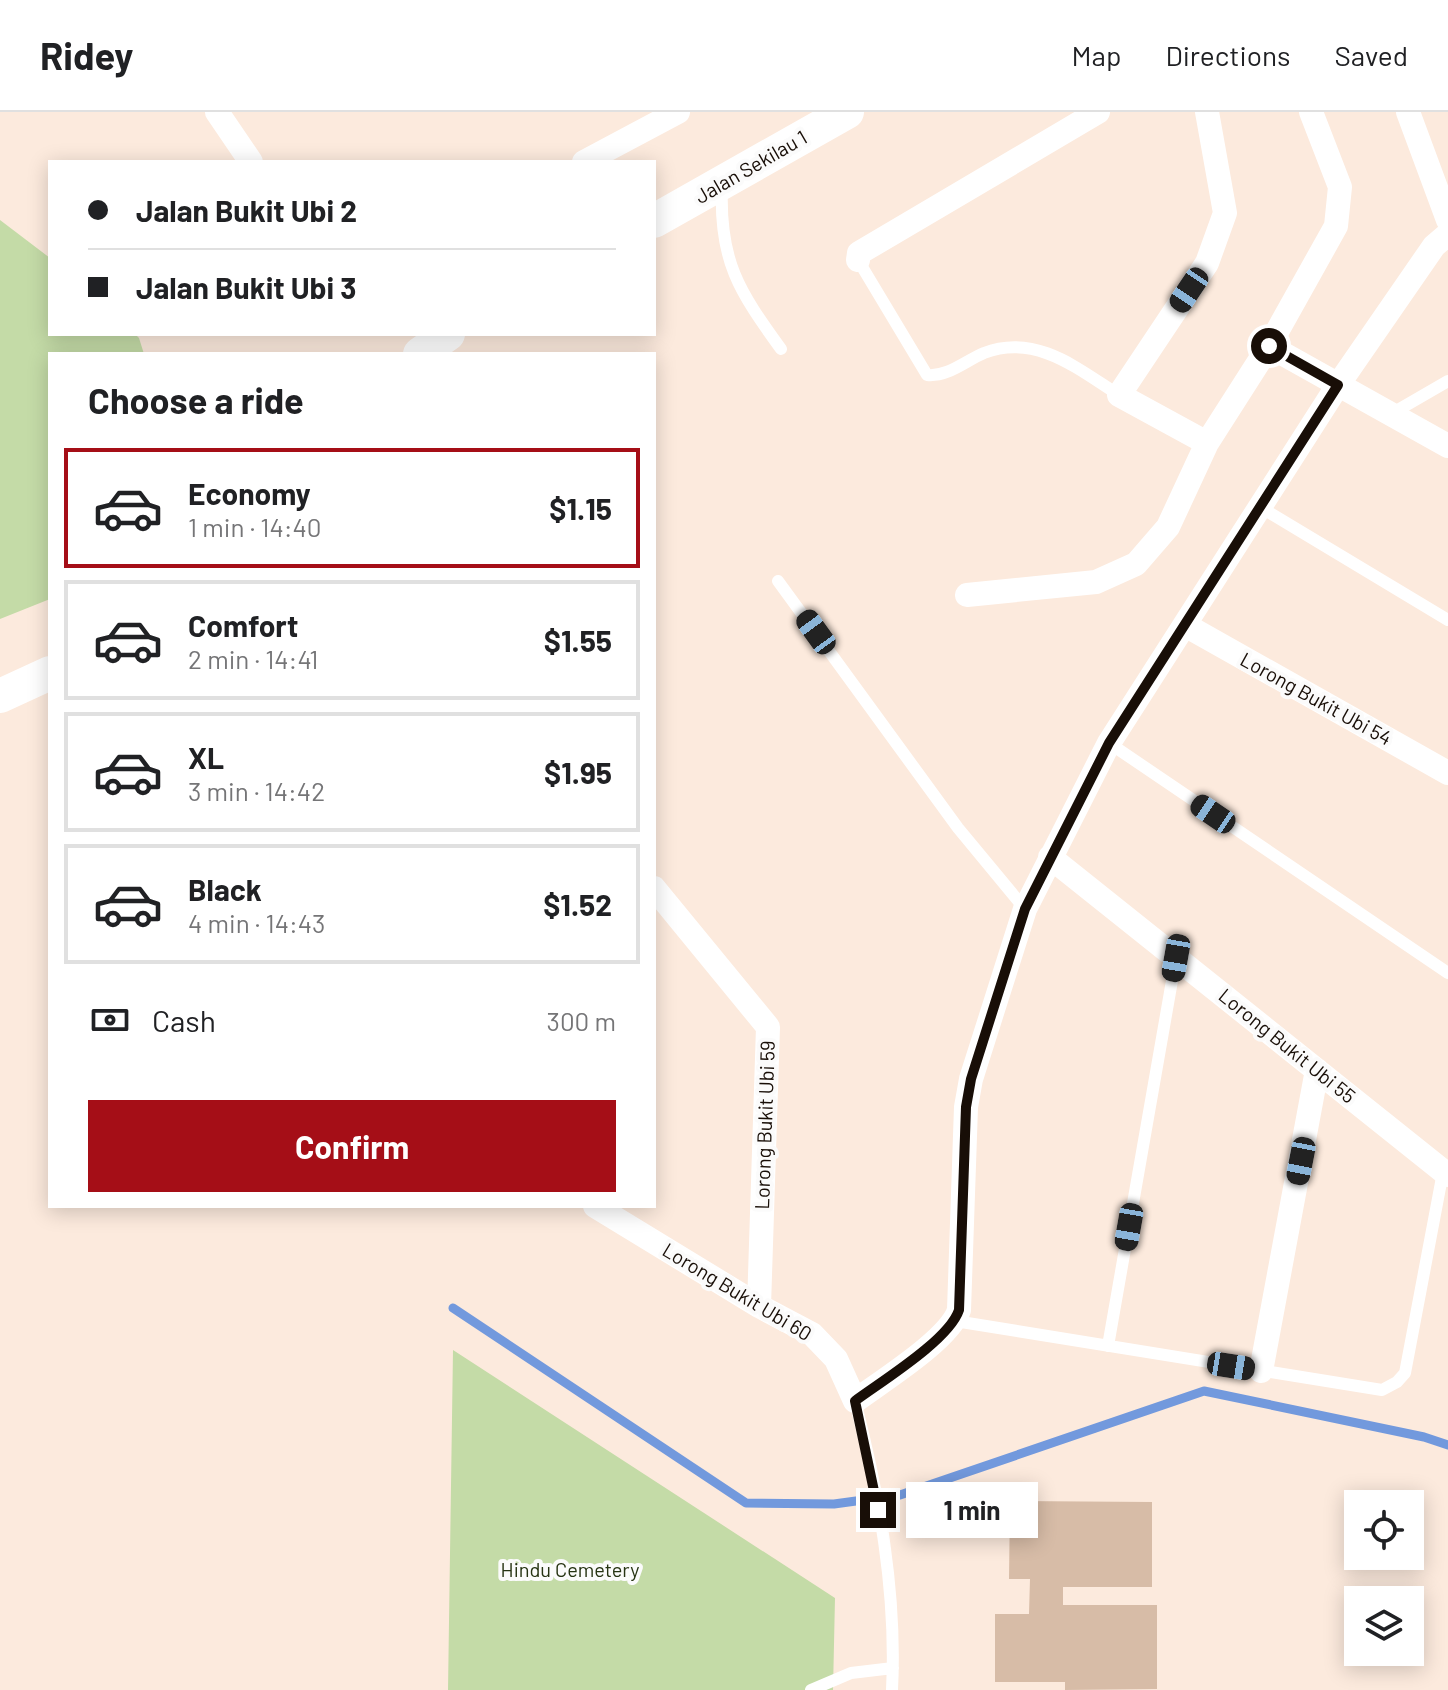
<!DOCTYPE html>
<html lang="en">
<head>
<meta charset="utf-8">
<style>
	body { margin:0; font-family:Barlow,sans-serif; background:#f6f6f6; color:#202124; height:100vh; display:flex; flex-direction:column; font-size:30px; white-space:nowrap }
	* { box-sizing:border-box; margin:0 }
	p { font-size:26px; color:#757577 }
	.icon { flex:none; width:44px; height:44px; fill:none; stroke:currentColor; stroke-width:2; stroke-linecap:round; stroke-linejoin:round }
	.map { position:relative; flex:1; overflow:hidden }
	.sheet { position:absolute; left:48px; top:240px; width:608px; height:856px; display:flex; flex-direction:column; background:#fff; border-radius:0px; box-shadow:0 4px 20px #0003 }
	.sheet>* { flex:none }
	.guide { position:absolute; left:48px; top:48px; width:608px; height:176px; border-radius:0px; box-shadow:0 4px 20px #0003; display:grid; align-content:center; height:176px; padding:0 40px; background:#fff }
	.buttons { position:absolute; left:1344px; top:1378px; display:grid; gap:16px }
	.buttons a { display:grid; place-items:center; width:80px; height:80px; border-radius:0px; background:#fff; box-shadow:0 4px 20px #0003; font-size:40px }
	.end { position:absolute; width:36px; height:36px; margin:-18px; border:10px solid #180e07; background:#fff; box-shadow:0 0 0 4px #fff }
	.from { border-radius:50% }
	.bubble { position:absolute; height:56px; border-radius:0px; background:#fff; box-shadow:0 4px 20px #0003; font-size:26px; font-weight:700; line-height:56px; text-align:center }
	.car { position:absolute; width:24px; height:48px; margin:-24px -12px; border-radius:10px; box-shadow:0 0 6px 2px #0007; background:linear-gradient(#222 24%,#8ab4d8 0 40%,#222 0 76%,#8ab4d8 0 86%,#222 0) }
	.guide b { display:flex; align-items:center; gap:28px; height:76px; font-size:30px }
	.guide b+b { border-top:2px solid #e0e0e0 }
	.guide i { width:20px; height:20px; background:#202124 }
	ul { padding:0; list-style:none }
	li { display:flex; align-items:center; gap:24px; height:120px; margin:0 16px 12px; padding:0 24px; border:4px solid #e0e0e0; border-radius:0px }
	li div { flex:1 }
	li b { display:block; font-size:30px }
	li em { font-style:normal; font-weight:700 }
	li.current { border-color:#a50e17 }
	li>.icon { width:72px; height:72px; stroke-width:1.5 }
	h2 { padding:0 40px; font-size:36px; line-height:96px }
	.pay { display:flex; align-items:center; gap:20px; height:88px; padding:0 40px; font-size:30px }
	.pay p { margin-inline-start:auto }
	.button { display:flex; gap:16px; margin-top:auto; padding:16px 40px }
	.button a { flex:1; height:92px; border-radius:0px; background:#a50e17; color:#fff; font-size:32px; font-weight:700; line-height:92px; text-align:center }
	header { display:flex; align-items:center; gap:48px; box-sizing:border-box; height:112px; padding:0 40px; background:#fff; border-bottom:2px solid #e0e0e0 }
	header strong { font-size:38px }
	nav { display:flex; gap:44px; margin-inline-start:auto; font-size:28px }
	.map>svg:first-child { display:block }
	.green { fill:#c4dba7 }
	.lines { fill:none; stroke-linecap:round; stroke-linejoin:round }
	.stream { stroke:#7299dd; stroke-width:9 }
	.building { fill:#d7bca7 }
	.lane { stroke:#fff; stroke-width:12 }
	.street { stroke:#fff; stroke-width:24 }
	.secondary { stroke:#fff; stroke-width:34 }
	.route { stroke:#180e07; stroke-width:10 }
	.labels { text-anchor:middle; stroke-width:8; stroke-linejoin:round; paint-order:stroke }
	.street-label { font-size:20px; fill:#180e07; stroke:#fbfbfb }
	.park-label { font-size:20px; fill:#263312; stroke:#fbfbfb }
</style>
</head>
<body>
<header>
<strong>Ridey</strong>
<nav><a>Map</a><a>Directions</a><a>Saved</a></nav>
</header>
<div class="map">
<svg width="1448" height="1578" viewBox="0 0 1448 1578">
	<rect width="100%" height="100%" fill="#fceadd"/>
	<path class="green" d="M0,108L50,146V222H135L139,226L144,242H50V487L0,507Z
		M453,1238L835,1486L833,1578H448Z"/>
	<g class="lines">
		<path class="stream" d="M453,1196L746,1391L834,1392L900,1383L1204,1279L1424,1325L1448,1333"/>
	</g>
	<path class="building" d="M1010,1389L1152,1390V1475H1063V1493H1157V1577L1065,1578V1570H995V1502H1029L1030,1467H1009Z"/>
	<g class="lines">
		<path class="lane" d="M722,75C719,149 739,179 781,237
			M858,148L927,263C948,265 965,249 984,241C1036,221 1078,257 1119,283
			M1391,302L1448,269
			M1260,395L1448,508
			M778,469L958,716L1025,797
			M1109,631L1448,861
			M955,1209L1382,1278L1397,1270L1405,1261L1443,1060
			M1108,1234L1176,846
			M855,1289C879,1382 897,1481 892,1578
			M811,1578L851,1561L893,1556"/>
		<path class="street" d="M217,0L251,50
			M1207,0L1225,101L1207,151L1119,283L1207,331L1269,234L1336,114L1340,75L1311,0
			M1408,0L1448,108
			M584,50L678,0
			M858,148L859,141L1098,0
			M1269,234L1448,334
			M967,483L1096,470L1136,452L1168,415L1207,331
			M1185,513L1448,661
			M1050,745L1448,1063
			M654,776L768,915L759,1194
			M595,1094L759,1194L812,1222L836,1247L855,1289C882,1269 950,1227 959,1198L966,995L971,967L1025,797L1109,631L1338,273L1434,134L1448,122
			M1261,1259L1317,958"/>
		<path class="secondary" d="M654,109L847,0
			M420,242L448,222
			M0,584L50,561"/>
	</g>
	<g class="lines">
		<path class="route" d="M878,1398L855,1289C882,1269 949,1228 959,1198L966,995L971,967L1025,797L1109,631L1338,273L1269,234"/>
	</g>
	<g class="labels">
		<g class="street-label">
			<text transform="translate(751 55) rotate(-30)" y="7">Jalan Sekilau 1</text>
			<text transform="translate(1316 587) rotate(29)" y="7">Lorong Bukit Ubi 54</text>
			<text transform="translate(1287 934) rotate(39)" y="7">Lorong Bukit Ubi 55</text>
			<text transform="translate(765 1013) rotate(-88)" y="7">Lorong Bukit Ubi 59</text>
			<text transform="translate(737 1180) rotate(31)" y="7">Lorong Bukit Ubi 60</text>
		</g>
		<g class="park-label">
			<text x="570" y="1465">Hindu Cemetery</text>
		</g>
	</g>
</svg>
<div class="buttons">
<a><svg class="icon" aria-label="locate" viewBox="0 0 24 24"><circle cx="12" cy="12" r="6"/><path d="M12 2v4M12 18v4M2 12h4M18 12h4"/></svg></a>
<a><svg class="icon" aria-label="layers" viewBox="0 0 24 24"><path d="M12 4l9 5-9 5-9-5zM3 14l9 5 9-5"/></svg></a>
</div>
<i class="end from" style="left:1269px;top:234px"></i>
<i class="end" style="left:878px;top:1398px"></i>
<div class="bubble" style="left:906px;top:1370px;width:132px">1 min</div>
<i class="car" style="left:1189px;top:178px;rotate:214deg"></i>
<i class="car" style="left:816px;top:520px;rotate:324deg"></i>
<i class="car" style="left:1213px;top:702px;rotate:304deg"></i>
<i class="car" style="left:1176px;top:846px;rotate:190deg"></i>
<i class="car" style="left:1301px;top:1049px;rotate:191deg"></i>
<i class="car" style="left:1129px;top:1115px;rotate:190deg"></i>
<i class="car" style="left:1231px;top:1254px;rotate:99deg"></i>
<div class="guide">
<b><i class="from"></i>Jalan Bukit Ubi 2</b>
<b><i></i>Jalan Bukit Ubi 3</b>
</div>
<section class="sheet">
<h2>Choose a ride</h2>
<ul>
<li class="current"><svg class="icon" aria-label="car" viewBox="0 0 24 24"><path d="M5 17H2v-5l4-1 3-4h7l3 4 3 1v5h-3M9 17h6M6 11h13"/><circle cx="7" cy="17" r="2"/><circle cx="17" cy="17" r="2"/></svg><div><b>Economy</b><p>1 min · 14:40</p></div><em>$1.15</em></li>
<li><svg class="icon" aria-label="car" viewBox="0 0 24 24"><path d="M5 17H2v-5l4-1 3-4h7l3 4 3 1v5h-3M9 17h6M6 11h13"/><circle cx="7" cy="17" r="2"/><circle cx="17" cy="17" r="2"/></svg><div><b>Comfort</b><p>2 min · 14:41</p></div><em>$1.55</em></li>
<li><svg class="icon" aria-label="car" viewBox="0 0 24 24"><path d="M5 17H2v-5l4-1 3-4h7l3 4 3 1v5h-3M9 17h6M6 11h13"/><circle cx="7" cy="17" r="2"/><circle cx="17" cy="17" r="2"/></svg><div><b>XL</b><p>3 min · 14:42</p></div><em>$1.95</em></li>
<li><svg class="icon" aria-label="car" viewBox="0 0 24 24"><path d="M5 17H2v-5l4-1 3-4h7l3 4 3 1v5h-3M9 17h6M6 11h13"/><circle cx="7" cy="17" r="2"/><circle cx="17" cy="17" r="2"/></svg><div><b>Black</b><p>4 min · 14:43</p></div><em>$1.52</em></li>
</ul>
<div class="pay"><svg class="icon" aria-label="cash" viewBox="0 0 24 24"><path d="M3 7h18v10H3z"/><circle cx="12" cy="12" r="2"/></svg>Cash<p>300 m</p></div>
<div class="button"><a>Confirm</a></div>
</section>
</div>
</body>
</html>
